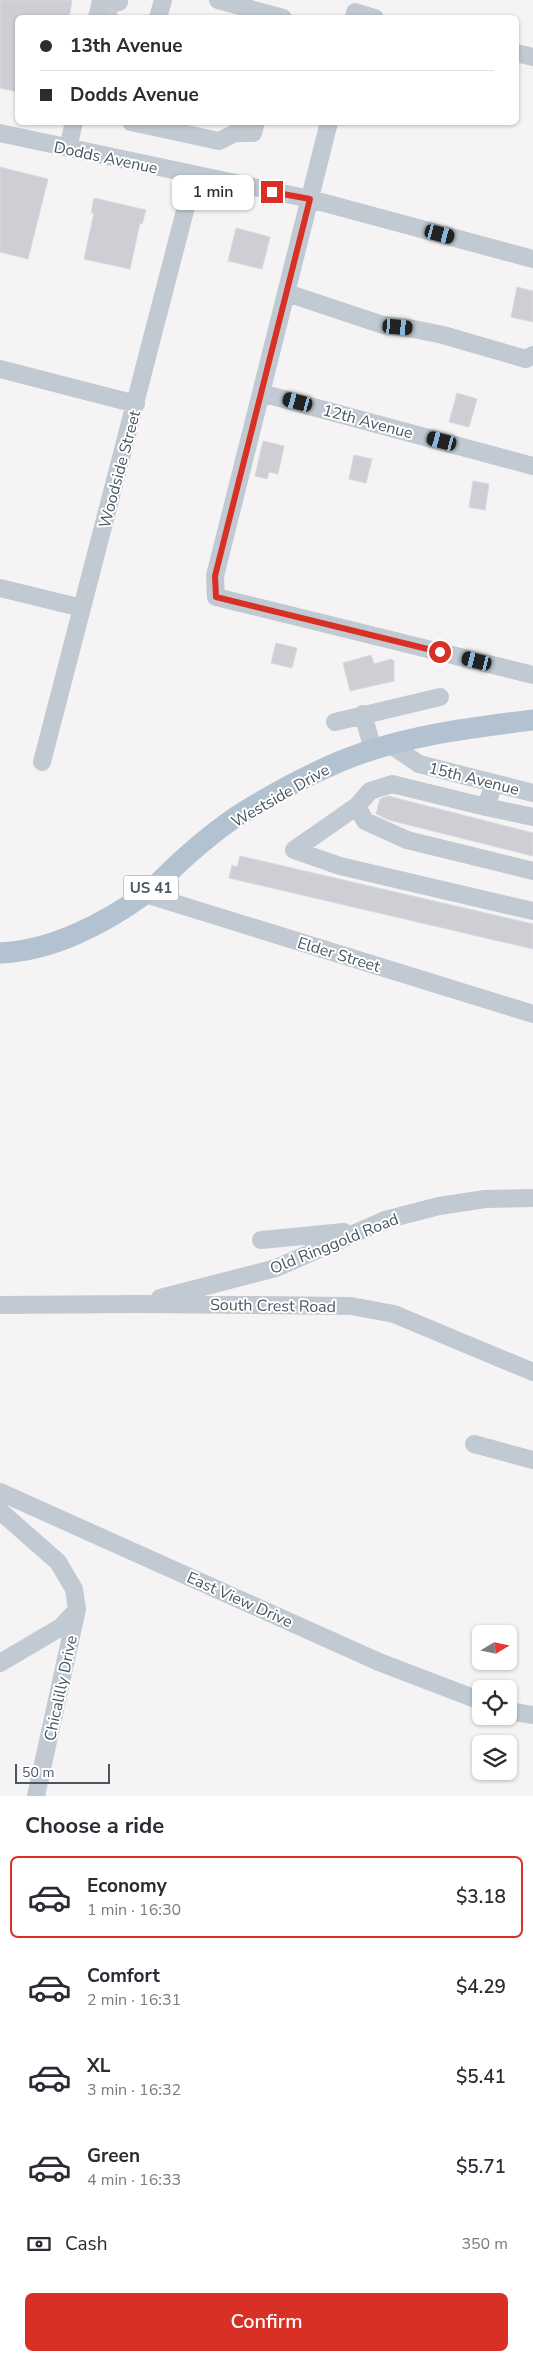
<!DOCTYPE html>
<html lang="en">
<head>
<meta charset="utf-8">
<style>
	body { margin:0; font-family:"Nunito Sans",sans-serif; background:#f2f2f3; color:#2b2b33; height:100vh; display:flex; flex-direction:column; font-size:19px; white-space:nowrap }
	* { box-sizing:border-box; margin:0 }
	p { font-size:16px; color:#7c7c81 }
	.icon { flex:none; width:28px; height:28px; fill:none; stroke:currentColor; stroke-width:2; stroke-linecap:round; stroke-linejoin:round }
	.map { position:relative; height:1796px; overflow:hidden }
	.panel { display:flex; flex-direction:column; background:#fff; flex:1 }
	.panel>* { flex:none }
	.hud { position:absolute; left:15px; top:15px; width:504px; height:110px; border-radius:8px; box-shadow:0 1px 4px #0004; display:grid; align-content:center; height:110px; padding:0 25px; background:#fff }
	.needle { width:32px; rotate:80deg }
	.fabs { position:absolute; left:472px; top:1625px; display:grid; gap:10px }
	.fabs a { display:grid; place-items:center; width:45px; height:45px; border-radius:8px; background:#fff; box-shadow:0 1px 4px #0004; font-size:25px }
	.scale { position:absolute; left:15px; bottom:12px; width:95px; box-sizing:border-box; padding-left:5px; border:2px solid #4a5661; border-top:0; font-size:14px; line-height:18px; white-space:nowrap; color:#4a5661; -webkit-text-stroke:4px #fff; paint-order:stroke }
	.end { position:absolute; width:22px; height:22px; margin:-11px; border:6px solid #d93025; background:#fff; box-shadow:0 0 0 2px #fff }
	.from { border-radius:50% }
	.bubble { position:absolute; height:35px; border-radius:8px; background:#fff; box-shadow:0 1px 4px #0004; font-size:16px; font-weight:600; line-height:35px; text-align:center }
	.car { position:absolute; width:15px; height:30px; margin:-15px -8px; border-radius:6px; box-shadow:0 0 4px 1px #0007; background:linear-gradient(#222 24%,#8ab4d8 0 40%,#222 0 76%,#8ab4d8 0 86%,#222 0) }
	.hud b { display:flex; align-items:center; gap:18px; height:48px; font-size:19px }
	.hud b+b { border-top:1px solid #e1e1e2 }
	.hud i { width:12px; height:12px; background:#2b2b33 }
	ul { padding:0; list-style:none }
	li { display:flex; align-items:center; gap:15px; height:82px; margin:0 10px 8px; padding:0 15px; border:2px solid transparent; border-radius:8px }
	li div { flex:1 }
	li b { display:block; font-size:19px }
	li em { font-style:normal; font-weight:600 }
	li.selected { border-color:#d93025 }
	li>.icon { width:45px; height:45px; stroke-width:1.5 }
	h2 { padding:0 25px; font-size:22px; line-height:60px }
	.pay { display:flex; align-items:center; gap:12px; height:55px; padding:0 25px; font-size:19px }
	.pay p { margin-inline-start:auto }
	.primary-button { display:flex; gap:10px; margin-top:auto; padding:10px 25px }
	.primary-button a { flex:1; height:58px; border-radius:8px; background:#d93025; color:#fff; font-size:20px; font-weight:600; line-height:58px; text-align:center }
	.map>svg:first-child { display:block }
	.building { fill:#cdcfd5; stroke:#d7d9de }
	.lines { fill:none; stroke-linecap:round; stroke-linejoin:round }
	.minor-tunnel { stroke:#caccce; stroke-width:18; stroke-dasharray:18 9; stroke-linecap:butt }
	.minor { stroke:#c1cad2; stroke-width:18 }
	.major { stroke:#b3c2d1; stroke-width:21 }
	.route { stroke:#d93025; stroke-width:6 }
	.labels { text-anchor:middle; stroke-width:4; stroke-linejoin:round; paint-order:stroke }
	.shield { fill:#fff; stroke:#808990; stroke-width:1 }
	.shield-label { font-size:15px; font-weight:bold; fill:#4a5661 }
	.street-label { font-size:16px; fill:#4a5661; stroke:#fff }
</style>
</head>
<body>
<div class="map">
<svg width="533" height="1796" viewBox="0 0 533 1796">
	<rect width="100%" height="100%" fill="#f5f3f3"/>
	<path class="building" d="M0,0H72L69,18H18V92L0,88Z
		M0,167L48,179L28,259L0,252Z
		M94,198L146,210L142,224L140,223L130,269L84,259L94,213H91Z
		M236,228L270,237L262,269L228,261Z
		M517,287L533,291V322L511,317Z
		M457,393L477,399L469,427L449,422Z
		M263,441L284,446L278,474L269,472L267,479L255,476Z
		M354,455L372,459L366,483L349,479Z
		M473,481L489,484L485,510L469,507Z
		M276,643L297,648L292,668L271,663Z
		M371,655L374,664L391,659L394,661V681L350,691L343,663Z
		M388,796L533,833V856L389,820L376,814L380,799Z
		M240,856L533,924V949L229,878L232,865L237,867Z"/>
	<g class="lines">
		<path class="minor-tunnel" d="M107,18L111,0"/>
		<path class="minor" d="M118,0L119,2
			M218,0L283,18
			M97,18L101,0
			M158,18L163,0
			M354,18L355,12L375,18
			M516,53L533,57
			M131,122L219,141L235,133H253L256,122
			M329,122L215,576L216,597L533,675
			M0,133L310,199L533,259
			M68,148L74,122
			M287,293L383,325L414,329L443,335L526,359L533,355
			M0,369L136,404
			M261,393L533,466
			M0,588L82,608
			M363,714L373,750
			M335,722L440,697
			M391,745L419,764L533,793
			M42,762L194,176
			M494,783L486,807L392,784L370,791L357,806L365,821L407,840L533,871
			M357,806L294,850L340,866L533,911
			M486,807L533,817
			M145,894L533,1014
			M261,1240L344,1232
			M160,1298L276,1268L385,1220L439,1206L485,1199L533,1198
			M0,1305L137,1304L351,1306L394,1314L533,1372
			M474,1444L533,1460
			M0,1492L379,1662L481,1701
			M0,1511L58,1562L74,1589L77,1609L36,1796
			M0,1663L61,1627L77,1610
			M509,1711L533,1715"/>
		<path class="major" d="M0,953C51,951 104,924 145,894C158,884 169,872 181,861C202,842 226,822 250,808C280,790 310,774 341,761C402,736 468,728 533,720"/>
	</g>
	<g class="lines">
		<path class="route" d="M272,192L310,199L215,576L216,597L440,652"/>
	</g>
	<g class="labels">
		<rect class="shield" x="123.5" y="875.5" width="55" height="25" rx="4"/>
		<g class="shield-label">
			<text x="151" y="893">US 41</text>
		</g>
		<g class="street-label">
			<text transform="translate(106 157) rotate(12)" y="6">Dodds Avenue</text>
			<text transform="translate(368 421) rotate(15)" y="6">12th Avenue</text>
			<text transform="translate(119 469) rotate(-75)" y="6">Woodside Street</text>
			<text transform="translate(474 778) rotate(14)" y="6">15th Avenue</text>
			<text transform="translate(280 795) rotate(-30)" y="6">Westside Drive</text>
			<text transform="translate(339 954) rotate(17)" y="6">Elder Street</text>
			<text transform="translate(334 1243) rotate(-22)" y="6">Old Ringgold Road</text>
			<text transform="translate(273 1305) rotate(1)" y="6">South Crest Road</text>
			<text transform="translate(240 1599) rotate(24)" y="6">East View Drive</text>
			<text transform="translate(60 1688) rotate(-78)" y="6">Chicalilly Drive</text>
		</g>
	</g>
</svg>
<div class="fabs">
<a><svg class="needle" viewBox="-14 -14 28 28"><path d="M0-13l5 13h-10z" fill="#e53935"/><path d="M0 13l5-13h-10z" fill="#7c7c81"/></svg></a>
<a><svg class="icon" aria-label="locate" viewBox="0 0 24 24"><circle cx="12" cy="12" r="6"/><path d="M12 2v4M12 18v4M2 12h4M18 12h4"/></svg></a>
<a><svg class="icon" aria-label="layers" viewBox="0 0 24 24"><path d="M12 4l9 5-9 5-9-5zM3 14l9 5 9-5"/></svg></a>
</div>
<div class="scale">50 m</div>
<i class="end from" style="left:440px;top:652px"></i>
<i class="end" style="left:272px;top:192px"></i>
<div class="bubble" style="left:172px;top:175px;width:82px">1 min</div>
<i class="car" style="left:440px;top:234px;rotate:105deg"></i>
<i class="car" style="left:398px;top:327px;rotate:95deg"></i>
<i class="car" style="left:298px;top:402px;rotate:285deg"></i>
<i class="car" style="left:442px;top:441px;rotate:285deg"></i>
<i class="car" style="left:477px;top:661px;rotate:284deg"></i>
<div class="hud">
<b><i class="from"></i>13th Avenue</b>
<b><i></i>Dodds Avenue</b>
</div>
</div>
<section class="panel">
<h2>Choose a ride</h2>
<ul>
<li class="selected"><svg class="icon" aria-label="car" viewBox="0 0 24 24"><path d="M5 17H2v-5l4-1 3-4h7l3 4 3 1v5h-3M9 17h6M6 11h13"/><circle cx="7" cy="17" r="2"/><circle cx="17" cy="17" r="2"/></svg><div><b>Economy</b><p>1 min · 16:30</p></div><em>$3.18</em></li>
<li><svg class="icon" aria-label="car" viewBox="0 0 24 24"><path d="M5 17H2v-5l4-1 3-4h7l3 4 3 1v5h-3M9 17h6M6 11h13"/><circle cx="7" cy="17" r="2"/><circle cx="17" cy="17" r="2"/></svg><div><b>Comfort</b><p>2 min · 16:31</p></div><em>$4.29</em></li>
<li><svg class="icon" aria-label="car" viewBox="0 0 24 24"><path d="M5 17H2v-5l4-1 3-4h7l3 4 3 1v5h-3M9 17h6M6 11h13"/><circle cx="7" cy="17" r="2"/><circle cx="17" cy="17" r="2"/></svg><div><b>XL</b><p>3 min · 16:32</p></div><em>$5.41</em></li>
<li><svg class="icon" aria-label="car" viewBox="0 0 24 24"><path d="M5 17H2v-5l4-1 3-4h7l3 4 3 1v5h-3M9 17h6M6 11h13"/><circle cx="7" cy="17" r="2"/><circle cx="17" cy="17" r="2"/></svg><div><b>Green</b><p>4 min · 16:33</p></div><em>$5.71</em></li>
</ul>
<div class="pay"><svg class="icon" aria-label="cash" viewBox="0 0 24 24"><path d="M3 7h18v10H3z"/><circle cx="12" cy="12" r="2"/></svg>Cash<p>350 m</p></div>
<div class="primary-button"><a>Confirm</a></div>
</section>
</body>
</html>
